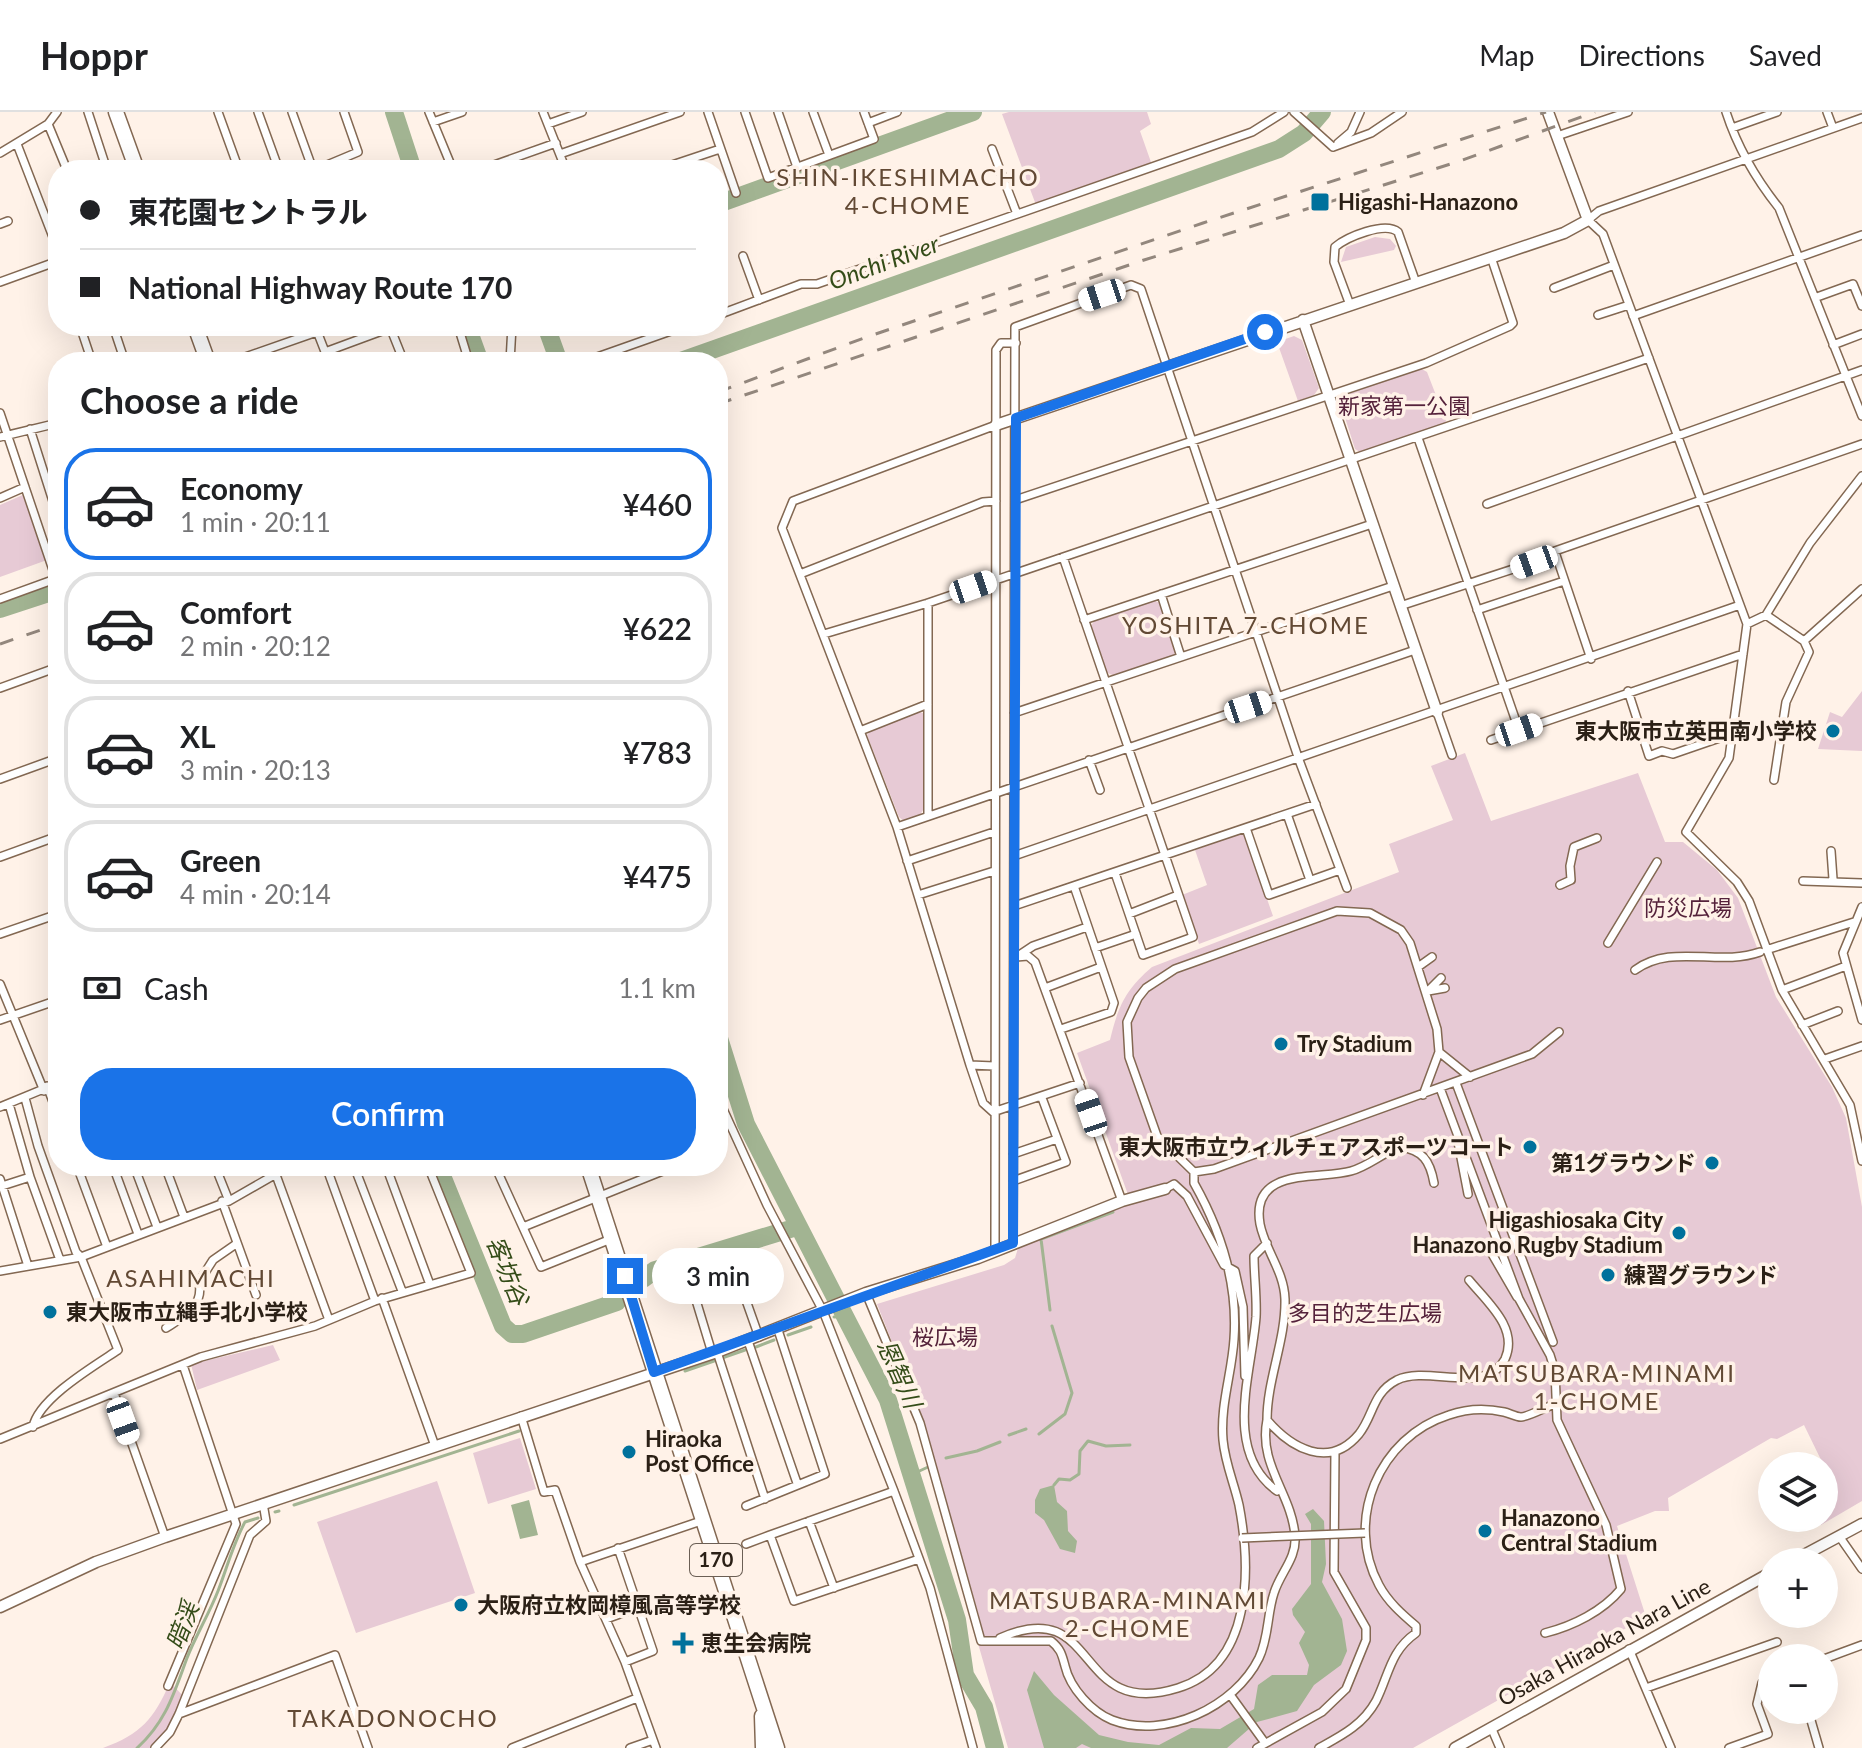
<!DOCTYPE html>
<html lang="en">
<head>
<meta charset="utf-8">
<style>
	body { margin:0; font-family:Lato,"Noto Sans JP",sans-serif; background:#f6f6f6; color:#202124; height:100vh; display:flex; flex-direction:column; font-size:30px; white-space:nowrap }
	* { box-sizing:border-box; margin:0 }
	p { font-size:26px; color:#757577 }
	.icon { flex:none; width:44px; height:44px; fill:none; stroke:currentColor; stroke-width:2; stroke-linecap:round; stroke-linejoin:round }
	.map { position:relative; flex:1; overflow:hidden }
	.panel { position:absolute; left:48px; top:240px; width:680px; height:824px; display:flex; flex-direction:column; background:#fff; border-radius:32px; box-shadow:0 8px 32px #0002 }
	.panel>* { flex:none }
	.hud { position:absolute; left:48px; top:48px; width:680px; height:176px; border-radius:32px; box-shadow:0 8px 32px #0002; display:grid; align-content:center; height:176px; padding:0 32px; background:#fff }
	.buttons { position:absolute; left:1758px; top:1340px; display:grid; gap:16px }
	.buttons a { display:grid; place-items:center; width:80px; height:80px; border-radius:50%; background:#fff; box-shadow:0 8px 32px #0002; font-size:40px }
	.end { position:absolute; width:36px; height:36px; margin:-18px; border:10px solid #1a73e8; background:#fff; box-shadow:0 0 0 4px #fff }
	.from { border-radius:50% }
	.bubble { position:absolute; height:56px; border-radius:28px; background:#fff; box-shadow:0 8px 32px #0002; font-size:26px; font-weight:600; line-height:56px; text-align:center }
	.car { position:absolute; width:24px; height:48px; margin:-24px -12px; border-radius:10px; box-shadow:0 0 6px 2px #0007; background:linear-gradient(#fff 24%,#345 0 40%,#fff 0 76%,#345 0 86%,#fff 0) }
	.hud b { display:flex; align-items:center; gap:28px; height:76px; font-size:30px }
	.hud b+b { border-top:2px solid #e0e0e0 }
	.hud i { width:20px; height:20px; background:#202124 }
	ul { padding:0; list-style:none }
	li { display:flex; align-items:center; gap:24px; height:112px; margin:0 16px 12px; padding:0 16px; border:4px solid #e0e0e0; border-radius:32px }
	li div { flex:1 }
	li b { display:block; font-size:30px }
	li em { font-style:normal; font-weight:600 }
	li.active { border-color:#1a73e8 }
	li>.icon { width:72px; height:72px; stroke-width:1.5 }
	h2 { padding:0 32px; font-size:36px; line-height:96px }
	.pay { display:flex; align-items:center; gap:20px; height:88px; padding:0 32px; font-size:30px }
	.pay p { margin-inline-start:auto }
	.button { display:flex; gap:16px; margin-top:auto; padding:16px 32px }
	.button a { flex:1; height:92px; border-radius:32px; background:#1a73e8; color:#fff; font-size:32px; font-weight:600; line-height:92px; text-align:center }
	header { display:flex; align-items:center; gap:48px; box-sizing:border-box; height:112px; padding:0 40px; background:#fff; border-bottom:2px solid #e0e0e0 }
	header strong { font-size:38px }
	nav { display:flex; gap:44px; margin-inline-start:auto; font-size:28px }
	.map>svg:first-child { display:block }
	.green { fill:#e7cad5 }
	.water { fill:#a2b492 }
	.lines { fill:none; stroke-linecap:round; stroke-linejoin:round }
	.stream { stroke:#a2b492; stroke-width:3 }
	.river { stroke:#a2b492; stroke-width:18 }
	.street-casing { stroke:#836852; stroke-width:10 }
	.secondary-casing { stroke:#836852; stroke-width:13 }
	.highway-casing { stroke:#836852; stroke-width:17 }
	.street { stroke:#fff; stroke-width:7 }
	.secondary { stroke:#fff; stroke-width:10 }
	.highway { stroke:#fff; stroke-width:14 }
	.rail { stroke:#93877d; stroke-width:3; stroke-dasharray:14 14; stroke-linecap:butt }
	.street-bridge-casing { stroke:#836852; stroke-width:10; stroke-linecap:butt }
	.street-bridge { stroke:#fff; stroke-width:7 }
	.route { stroke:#1a73e8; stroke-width:10 }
	.poi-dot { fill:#00719c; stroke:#fff2e8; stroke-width:3 }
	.labels { text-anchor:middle; stroke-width:7; stroke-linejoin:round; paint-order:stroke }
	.shield { fill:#fff2e8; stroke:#6b5f55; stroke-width:2 }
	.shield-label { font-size:20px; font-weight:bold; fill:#2b2016 }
	.poi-label { font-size:22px; font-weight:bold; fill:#2b2016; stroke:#fff2e8; text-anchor:start }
	.park-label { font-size:22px; fill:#55223b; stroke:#fff2e8 }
	.street-label { font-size:22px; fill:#2b2016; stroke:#fff2e8 }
	.neighbourhood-label { font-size:24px; letter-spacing:2px; fill:#624934; stroke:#fff2e8 }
	.water-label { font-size:24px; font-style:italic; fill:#344c18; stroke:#fff2e8 }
</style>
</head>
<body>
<header>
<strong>Hoppr</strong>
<nav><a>Map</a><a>Directions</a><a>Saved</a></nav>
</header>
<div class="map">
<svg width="1862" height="1636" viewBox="0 0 1862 1636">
	<rect width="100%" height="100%" fill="#fff2e8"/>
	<path class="green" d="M1009,0H1147L1151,12L1140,19L1152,53L1036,93L1002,2Z
		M1375,125L1390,127L1396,134L1394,138L1341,150L1346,135Z
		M1294,224L1302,228L1319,276L1314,283L1298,289L1277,230Z
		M1420,256L1427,260L1446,309L1444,313L1360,340L1355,337L1340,290L1343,284Z
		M25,382L47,448L0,465V393Z
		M1153,488L1160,491L1176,538L1174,543L1114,564L1106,560L1090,516L1094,509Z
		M1862,579V639L1818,637L1830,600L1842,605Z
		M920,600L925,602V695L918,706L906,711L899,705L867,623L872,617Z
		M1465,641L1491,709L1638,661L1665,730H1683L1717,758L1738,786L1776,885L1832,975L1846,1006L1862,1095V1389L1821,1413L1818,1406H1824V1354L1804,1313L1777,1327L1771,1326L1668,1386L1669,1399H1655L1617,1414L1646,1505L1413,1636H1008L971,1507L979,1504L922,1306L877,1192L1004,1153L1015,1146L1019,1133L1131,1091L1077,941L1110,928C1118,895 1125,878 1152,855L1399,760L1389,732L1453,708L1431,654Z
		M1240,721L1245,724L1273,804L1199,832L1182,783L1207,773L1195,738Z
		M273,1233L280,1248L197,1278L191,1252Z
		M520,1326L536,1377L488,1392L473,1341Z
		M437,1369L475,1481L356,1521L317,1410Z
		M170,1570L185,1586L179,1602L155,1636H103C141,1622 154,1607 170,1570Z"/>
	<path class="water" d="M1054,1373L1057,1390L1067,1399L1068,1419L1077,1429L1075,1441L1060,1437L1044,1408L1035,1401V1388L1040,1377Z
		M529,1388L538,1423L520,1427L511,1393Z
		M1313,1397L1324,1409L1326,1452L1322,1470L1342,1507L1347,1539L1341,1553L1314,1573L1297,1599L1257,1610L1227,1636H1091L1082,1632L1076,1636H1044L1027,1578L1034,1559L1054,1583L1099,1623L1128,1630L1159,1633L1191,1616L1220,1617L1254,1597L1258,1573L1272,1563H1307L1309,1553L1299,1531L1305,1520L1293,1503L1292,1497L1311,1472V1412L1305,1402Z"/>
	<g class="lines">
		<path class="stream" d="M1050,1198L1041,1127L1113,1100
			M834,1205L847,1204
			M788,1223L811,1215
			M756,1235L774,1228
			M722,1246L745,1238
			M685,1259L714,1249
			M1039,1322L1065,1302L1072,1281L1052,1214
			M1009,1323L1026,1317
			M946,1346L977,1339L1000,1330
			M913,1362L928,1355
			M1054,1373L1059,1367L1070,1368L1079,1362L1080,1339L1088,1329L1106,1334L1130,1333
			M294,1393L519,1319
			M275,1400L279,1399
			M137,1636C166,1610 174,1581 187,1546C196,1523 209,1502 218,1479C227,1456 233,1432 245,1410L258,1406"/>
		<path class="river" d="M394,0L413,58
			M718,92L973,0
			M467,214L480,250
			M546,214L559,250
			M678,250L1279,37L1304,21L1322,0
			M0,497L58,478
			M718,923L746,1012L888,1288L957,1508L965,1563L984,1595L995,1636
			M438,1054L503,1214L512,1222H523L617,1190
			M643,1167L655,1158L797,1115"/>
		<defs>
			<path id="street" d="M88,0L107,58
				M218,0L239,58
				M258,0L279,58
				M292,0L313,58
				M429,0L453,58
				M543,0L566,58
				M708,0L736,81
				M745,0L768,66L874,27L864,0
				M778,0L797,55
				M813,0L829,43
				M1294,0L1333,35
				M1726,0C1738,37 1755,66 1779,96L1862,304
				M1827,0L1833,16
				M1862,6L1599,99L1588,108L1603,122L1747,512L1729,646L1686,720L1737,770L1749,789L1782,878L1850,993L1862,1049
				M433,10L462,0
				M868,11L897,0
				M48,12L67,58
				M548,12L582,0
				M1732,16L1777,0
				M1557,24L1628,0
				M1338,31L1351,20L1360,0
				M17,32L58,138
				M1333,35L1371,21L1402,0
				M992,37L1017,102
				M0,41L48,12L57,0
				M560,42L680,0
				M315,58L358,40L344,0
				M480,58L556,31
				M657,58L720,37
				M0,112L8,109
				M743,144L759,188
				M0,170L58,149
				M1554,176L1614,153
				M1817,185L1853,172L1862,194
				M1350,193L1334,150L1335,135C1347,125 1385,109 1398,120L1416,171
				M718,203L801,172H817L1252,20L1284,0
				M1598,203L1629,193
				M1633,204L1862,123
				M80,214L92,250
				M113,214L125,250
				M315,214L329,250
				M458,214L469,250
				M390,215L404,250
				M1833,233L1862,222
				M325,240L390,216
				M231,250L334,214
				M510,250L512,214
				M583,250L685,214
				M0,301L56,467
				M30,317L58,405
				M0,325L58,311
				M1418,326L1519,618
				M0,386L25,375
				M1015,388L1426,251L1510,214L1513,211L1491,145
				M1487,392L1862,258
				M1556,443L1591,547
				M1063,445L1193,825L1143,843L1115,761
				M800,462L983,390L996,389
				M1161,482L1181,545
				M0,487L58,466
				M928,491V704
				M1400,494L1556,443L1555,439L1862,332
				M1477,498L1564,469
				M1766,503L1804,529L1862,477
				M1084,508L1372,412
				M1747,512L1766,503L1810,431L1862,364
				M824,522L928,491L1649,246
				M0,576L58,555
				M1628,579L1649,644L1662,639L1673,642L1734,621
				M1437,600L1452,643
				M1014,601L1393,474
				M860,619L928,592
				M1491,628L1743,542
				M1089,648L1100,678
				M0,667L58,646
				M1774,668L1786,590L1809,540L1804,529
				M1287,702L1310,768
				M897,715L1415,538
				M1246,716L1269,783L1340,758
				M1831,739L1833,767
				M1014,744L1740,493
				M0,745L58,724
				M907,749L994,720
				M1803,769L1862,771
				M1560,773L1571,768L1570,754L1574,735L1597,726
				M918,783L994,759
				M1014,794L1316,692
				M1862,795L1843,841L1862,908
				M1129,802L1178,783
				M0,822L58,802
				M1608,831L1657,750
				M1095,836L1136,822
				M1766,838L1854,810
				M1018,844L1033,834L1087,815
				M1016,845L1028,844L1035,850L1122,1089
				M1418,855L1432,845
				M1635,858C1672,831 1718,855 1760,840
				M0,872L44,979
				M1045,876L1101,855
				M1782,878L1846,854
				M1428,879L1441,866
				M1428,879L1445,876
				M0,908L58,888
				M1802,913L1838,899
				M1061,917L1111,900L1114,891L1074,774
				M1439,940L1470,965
				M1825,947L1862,934
				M970,953L983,991L993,1000L1080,971
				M994,954L970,953L897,715L782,416L793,389L996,313
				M1456,971L1553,1230
				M47,974L58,1003
				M1440,976L1519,1187L1550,1243L1555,1259L1557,1308L1606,1413L1621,1477C1603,1499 1573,1514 1545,1521
				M25,986L38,1034L76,1140L81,1145L118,1238C94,1254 38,1287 33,1315
				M718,986L767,1093L823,1199L894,1379L930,1476L973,1636
				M0,995L58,971
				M1458,1030L1468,1082
				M1013,1042L1057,1027
				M77,1054L107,1135
				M113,1054L138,1122
				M134,1054L157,1115
				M165,1054L184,1105
				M215,1054L229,1089
				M326,1054L375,1189
				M354,1054L402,1179
				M386,1054L429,1170
				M495,1054L541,1155L611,1127
				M497,1059L513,1054
				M1194,1060L1214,1057L1532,942L1559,920
				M276,1063L329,1208
				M30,1065L60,1148
				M0,1067L28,1154
				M1013,1069L1066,1050L1042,986
				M1434,1071C1430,1049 1423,1038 1400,1035C1382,1041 1369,1054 1351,1059C1319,1068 1250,1054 1260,1112C1265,1138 1284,1159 1285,1187C1286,1228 1267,1267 1267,1308C1291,1336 1329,1358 1359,1322C1374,1303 1372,1281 1397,1268C1428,1253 1486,1284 1505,1247C1519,1216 1487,1190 1469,1168
				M2,1074L30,1065L9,992
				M1165,1077L1174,1072L1187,1084L1224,1153L1235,1159L1243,1195L1245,1264
				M222,1089L256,1183
				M523,1115L675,1054
				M1013,1131L1015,215L1131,173L1141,177L1299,648L1347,776
				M1267,1131L1254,1144C1254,1164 1257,1185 1256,1205C1252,1260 1222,1339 1277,1379
				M1488,1135L1517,1185
				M995,1138L996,238L1001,231H1016
				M0,1159L81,1145L229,1089L290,1054
				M866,1181L920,1311L981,1529H1051C1061,1537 1062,1543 1065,1554C1070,1576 1092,1600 1112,1608C1165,1628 1235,1595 1259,1546C1269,1525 1267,1502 1274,1481C1280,1461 1297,1446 1295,1424C1292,1382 1258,1353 1267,1308
				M382,1186L435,1334
				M166,1216C185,1204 204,1194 199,1170L213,1148L236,1132
				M748,1229L797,1371
				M717,1240L765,1387
				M712,1241L692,1175L736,1160L759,1225
				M114,1281L165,1425
				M521,1304L544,1380L555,1378L580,1450L625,1550L656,1636
				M0,1327L201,1245L315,1214L375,1189L471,1161L428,1054
				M894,1379L770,1423L794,1489L919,1447
				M746,1394L825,1362L778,1218
				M809,1409L834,1476
				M1839,1424L1862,1457
				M746,1432L770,1423
				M618,1436L653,1539L625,1550
				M580,1450L704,1408
				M606,1507L639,1495
				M1000,1526C1101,1481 1072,1609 1178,1576C1253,1553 1251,1456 1239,1393C1234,1371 1225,1351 1223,1328C1220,1293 1232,1261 1234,1227C1238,1171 1221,1119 1194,1071V1060L1157,1024L1129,945L1127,910L1138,886L1146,876L1175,857L1337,799L1370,801L1401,818L1410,831L1437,917L1439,940L1423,983
				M1629,1537L1671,1636
				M1824,1547L1862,1533
				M168,1574L236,1412L183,1253
				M1646,1576L1777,1530
				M1231,1584L1265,1631
				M1808,1598L1819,1636
				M179,1602L335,1543L368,1636
				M1491,1615L1500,1636
				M155,1636L170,1620L179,1602L250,1423L266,1409L263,1391
				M512,1636L637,1586
				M630,1636L653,1628
				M1257,1636L1322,1600L1346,1577L1366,1528V1516L1334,1460L1335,1339
				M1319,1636C1341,1624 1363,1613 1376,1589C1389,1563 1390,1539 1416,1521V1514C1402,1502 1388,1490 1379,1473C1344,1408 1379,1325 1449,1303C1466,1297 1486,1296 1504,1300C1509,1301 1516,1305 1521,1305C1528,1305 1546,1295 1555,1292
				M1729,1636L1768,1622L1757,1592L1762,1571L1772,1567"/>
			<path id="secondary" d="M1303,208L1437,600
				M996,313L1564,121L1588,108L1548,0
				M1791,1450L1862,1412
				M0,1495L96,1450L165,1425L717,1240L866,1181L978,1146L1122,1089L1165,1077
				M1455,1636L1772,1460"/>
			<path id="highway" d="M116,0L137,58
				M195,214L208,250
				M588,1054L777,1636
				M762,1604L763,1636"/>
		</defs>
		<use href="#street" class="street-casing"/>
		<use href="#secondary" class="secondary-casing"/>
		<use href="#highway" class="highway-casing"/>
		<use href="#street" class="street"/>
		<use href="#secondary" class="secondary"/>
		<use href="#highway" class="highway"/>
		<path class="rail" d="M718,280L864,226L1203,111L1546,0
			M718,292L1144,148L1457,50L1595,0
			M0,532L58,512"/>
		<defs>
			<path id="street-bridge" d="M1242,1426L1365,1421"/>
		</defs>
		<use href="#street-bridge" class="street-bridge-casing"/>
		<use href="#street-bridge" class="street-bridge"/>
	</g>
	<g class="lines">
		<path class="route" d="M625,1164L654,1260L1013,1131L1016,306L1265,220"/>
	</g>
	<g class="poi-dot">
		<rect x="1310" y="80" width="20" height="20" rx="4"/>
		<circle cx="1833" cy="619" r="8"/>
		<circle cx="1281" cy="932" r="8"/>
		<circle cx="1530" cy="1035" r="8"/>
		<circle cx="1712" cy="1051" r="8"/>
		<circle cx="1679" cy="1121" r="8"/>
		<circle cx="1608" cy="1163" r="8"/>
		<circle cx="50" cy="1200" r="8"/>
		<circle cx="629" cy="1340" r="8"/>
		<circle cx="1485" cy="1419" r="8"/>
		<circle cx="461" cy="1493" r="8"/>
		<path d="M679 1519h8v8h8v8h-8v8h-8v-8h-8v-8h8z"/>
	</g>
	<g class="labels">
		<rect class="shield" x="690" y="1432" width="52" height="32" rx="6"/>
		<g class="shield-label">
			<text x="716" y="1455">170</text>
		</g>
		<g class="poi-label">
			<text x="1338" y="98">Higashi-Hanazono</text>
			<text x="1817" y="627" text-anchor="end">東大阪市立英田南小学校</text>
			<text x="1297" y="940">Try Stadium</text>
			<text x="1514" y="1043" text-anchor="end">東大阪市立ウィルチェアスポーツコート</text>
			<text x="1696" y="1059" text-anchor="end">第1グラウンド</text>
			<text x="1663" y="1116" text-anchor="end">Higashiosaka City<tspan x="1663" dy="25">Hanazono Rugby Stadium</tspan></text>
			<text x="1624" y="1171">練習グラウンド</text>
			<text x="66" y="1208">東大阪市立縄手北小学校</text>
			<text x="645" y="1335">Hiraoka<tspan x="645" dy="25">Post Office</tspan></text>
			<text x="1501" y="1414">Hanazono<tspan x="1501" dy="25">Central Stadium</tspan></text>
			<text x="477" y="1501">大阪府立枚岡樟風高等学校</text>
			<text x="701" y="1539">恵生会病院</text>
		</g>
		<g class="park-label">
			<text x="1404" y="302">新家第一公園</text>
			<text x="1688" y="804">防災広場</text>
			<text x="1365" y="1209">多目的芝生広場</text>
			<text x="945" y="1233">桜広場</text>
		</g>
		<g class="street-label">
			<text transform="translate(1604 1530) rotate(-29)" y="8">Osaka Hiraoka Nara Line</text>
		</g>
		<g class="neighbourhood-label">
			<text x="908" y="74">SHIN-IKESHIMACHO<tspan x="908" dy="28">4-CHOME</tspan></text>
			<text x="1246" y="522">YOSHITA 7-CHOME</text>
			<text x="191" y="1175">ASAHIMACHI</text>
			<text x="1597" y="1270">MATSUBARA-MINAMI<tspan x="1597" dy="28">1-CHOME</tspan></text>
			<text x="1128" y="1497">MATSUBARA-MINAMI<tspan x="1128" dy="28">2-CHOME</tspan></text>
			<text x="393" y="1615">TAKADONOCHO</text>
		</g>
		<g class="water-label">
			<text transform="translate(884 151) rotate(-20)" y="8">Onchi River</text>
			<text transform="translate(507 1159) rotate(68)" y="8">客坊谷</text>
			<text transform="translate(899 1262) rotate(66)" y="8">恩智川</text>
			<text transform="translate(183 1514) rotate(-69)" y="8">暗渓</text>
		</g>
	</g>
</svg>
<div class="buttons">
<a><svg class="icon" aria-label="layers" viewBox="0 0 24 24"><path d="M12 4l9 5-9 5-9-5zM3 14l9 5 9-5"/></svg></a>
<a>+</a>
<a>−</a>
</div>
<i class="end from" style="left:1265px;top:220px"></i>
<i class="end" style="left:625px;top:1164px"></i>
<div class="bubble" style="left:652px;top:1136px;width:132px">3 min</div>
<i class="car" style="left:1102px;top:183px;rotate:252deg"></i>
<i class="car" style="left:1534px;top:450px;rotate:250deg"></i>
<i class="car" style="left:973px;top:475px;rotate:71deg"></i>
<i class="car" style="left:1248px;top:595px;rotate:72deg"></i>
<i class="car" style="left:1519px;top:618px;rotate:71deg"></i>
<i class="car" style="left:1091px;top:1001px;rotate:341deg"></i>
<i class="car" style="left:123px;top:1309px;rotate:160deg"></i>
<div class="hud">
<b><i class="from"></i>東花園セントラル</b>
<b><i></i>National Highway Route 170</b>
</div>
<section class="panel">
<h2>Choose a ride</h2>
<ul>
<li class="active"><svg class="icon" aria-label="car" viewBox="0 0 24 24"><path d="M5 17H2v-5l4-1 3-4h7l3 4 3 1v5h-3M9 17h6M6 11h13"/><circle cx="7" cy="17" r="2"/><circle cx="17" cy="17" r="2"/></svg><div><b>Economy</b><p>1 min · 20:11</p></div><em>¥460</em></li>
<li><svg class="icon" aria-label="car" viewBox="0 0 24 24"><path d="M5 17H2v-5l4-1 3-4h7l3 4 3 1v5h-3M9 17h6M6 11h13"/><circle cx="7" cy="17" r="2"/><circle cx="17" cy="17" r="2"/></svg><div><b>Comfort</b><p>2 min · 20:12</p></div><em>¥622</em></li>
<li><svg class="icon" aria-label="car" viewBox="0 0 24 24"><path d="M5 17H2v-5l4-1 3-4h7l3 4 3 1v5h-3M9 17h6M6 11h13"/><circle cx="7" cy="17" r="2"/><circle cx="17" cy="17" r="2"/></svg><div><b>XL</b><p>3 min · 20:13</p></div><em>¥783</em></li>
<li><svg class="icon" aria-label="car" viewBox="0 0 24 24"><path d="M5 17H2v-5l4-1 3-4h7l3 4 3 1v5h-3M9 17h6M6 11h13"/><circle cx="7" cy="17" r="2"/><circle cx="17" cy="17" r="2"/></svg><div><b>Green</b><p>4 min · 20:14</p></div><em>¥475</em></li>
</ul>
<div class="pay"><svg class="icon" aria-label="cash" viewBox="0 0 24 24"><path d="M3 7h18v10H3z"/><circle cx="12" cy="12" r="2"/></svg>Cash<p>1.1 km</p></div>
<div class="button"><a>Confirm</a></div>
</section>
</div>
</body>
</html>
